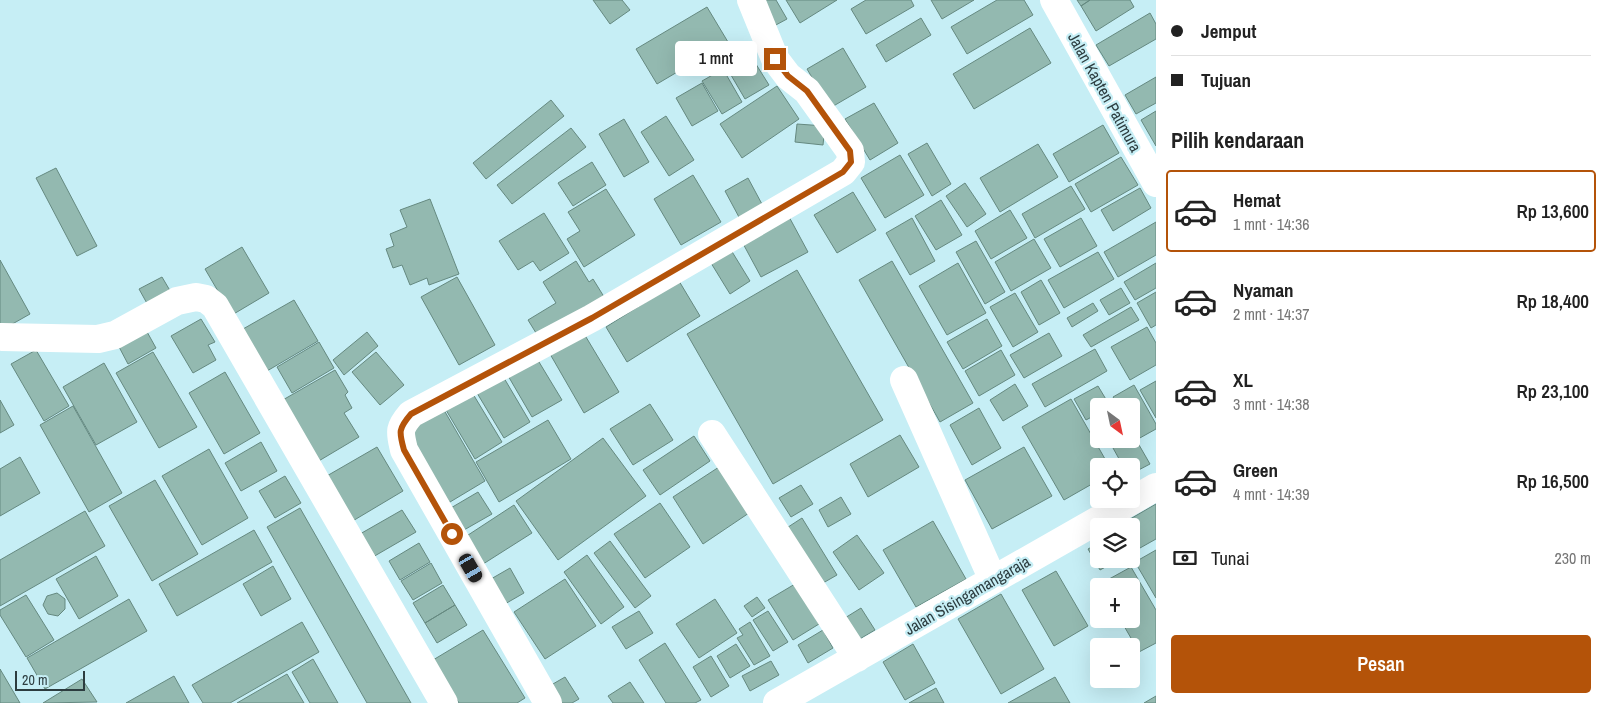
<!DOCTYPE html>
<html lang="id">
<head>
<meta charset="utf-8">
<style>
	body { margin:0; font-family:"Archivo Narrow",sans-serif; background:#f2f2f2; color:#222; height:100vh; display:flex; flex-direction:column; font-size:19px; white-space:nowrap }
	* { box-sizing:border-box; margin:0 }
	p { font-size:16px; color:#767676 }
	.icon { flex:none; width:28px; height:28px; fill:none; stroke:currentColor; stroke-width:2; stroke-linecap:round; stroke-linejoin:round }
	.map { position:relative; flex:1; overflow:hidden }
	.panel { display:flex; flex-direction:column; background:#fff; width:450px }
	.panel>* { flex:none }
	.top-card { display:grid; align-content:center; height:110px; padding:0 15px; background:#fff }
	.needle { width:32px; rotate:147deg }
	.buttons { position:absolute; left:1090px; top:398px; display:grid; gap:10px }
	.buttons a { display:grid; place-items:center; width:50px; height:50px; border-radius:5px; background:#fff; box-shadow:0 5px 20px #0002; font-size:25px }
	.scale { position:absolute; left:15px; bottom:12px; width:70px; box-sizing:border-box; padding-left:5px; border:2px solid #2c3c3f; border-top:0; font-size:14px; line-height:18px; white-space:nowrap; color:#2c3c3f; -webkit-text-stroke:4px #c6eef5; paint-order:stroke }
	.end { position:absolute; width:22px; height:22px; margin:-11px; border:6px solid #b45309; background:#fff; box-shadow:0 0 0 2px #fff }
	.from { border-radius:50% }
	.bubble { position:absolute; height:35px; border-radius:5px; background:#fff; box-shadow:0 5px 20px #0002; font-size:16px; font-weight:600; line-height:35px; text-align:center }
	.car { position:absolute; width:15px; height:30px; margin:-15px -8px; border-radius:6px; box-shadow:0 0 4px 1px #0007; background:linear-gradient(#222 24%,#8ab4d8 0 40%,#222 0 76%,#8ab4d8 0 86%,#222 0) }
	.top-card b { display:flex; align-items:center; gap:18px; height:48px; font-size:19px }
	.top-card b+b { border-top:1px solid #e0e0e0 }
	.top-card i { width:12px; height:12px; background:#222 }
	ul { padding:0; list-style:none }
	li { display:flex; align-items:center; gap:15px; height:82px; margin:0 10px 8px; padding:0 5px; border:2px solid transparent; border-radius:5px }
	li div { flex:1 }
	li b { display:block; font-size:19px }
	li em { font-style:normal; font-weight:600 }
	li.selected { border-color:#b45309 }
	li>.icon { width:45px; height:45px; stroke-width:1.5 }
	h2 { padding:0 15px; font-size:22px; line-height:60px }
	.pay { display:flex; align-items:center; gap:12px; height:55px; padding:0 15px; font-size:19px }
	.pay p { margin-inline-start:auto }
	.action { display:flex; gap:10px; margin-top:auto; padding:10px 15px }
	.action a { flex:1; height:58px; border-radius:5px; background:#b45309; color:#fff; font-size:20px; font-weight:600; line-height:58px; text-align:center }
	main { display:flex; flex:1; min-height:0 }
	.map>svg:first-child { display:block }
	.building { fill:#93b9b0; stroke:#658980 }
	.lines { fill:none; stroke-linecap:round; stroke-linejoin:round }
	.minor { stroke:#fff; stroke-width:28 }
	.route { stroke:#b45309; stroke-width:6 }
	.labels { text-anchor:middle; stroke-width:4.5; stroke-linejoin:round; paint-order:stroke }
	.street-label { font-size:16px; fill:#2c3c3f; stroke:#c6eef5 }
</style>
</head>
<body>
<main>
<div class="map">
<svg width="1156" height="703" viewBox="0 0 1156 703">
	<rect width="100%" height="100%" fill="#c6eef5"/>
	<path class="building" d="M593,0H622L630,10L610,24Z
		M766,0H776L787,19L774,26L761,3Z
		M786,0H837L800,23Z
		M866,0H911L914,6L866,34L851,9Z
		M931,0H974L942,19Z
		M997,0H1024L1033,15L967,54L951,27Z
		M1077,0H1090L1081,6Z
		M1090,0H1130L1134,7L1096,31L1081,6Z
		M707,7L728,42L657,84L636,49Z
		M1150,13L1156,24V39L1109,66L1096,45Z
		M921,18L931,35L886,62L876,45Z
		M1030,28L1051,63L974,109L953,74Z
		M744,45L769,85L745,99L721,58Z
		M843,48L866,87L830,108L807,69Z
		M723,69L742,102L722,114L702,81Z
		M1156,77V103L1136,114L1125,95Z
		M702,83L718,111L692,126L676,98Z
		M777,86L799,119L742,158L720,124Z
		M551,100L564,116L486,179L473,163Z
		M874,103L898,143L870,160L845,119Z
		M1156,111V146L1141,120Z
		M666,116L694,160L669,176L641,132Z
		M624,119L649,162L624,177L599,134Z
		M797,124L825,126L823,145L795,142Z
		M1103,125L1119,153L1069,182L1053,154Z
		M571,128L586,147L512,204L497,185Z
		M927,143L951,184L932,196L908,154Z
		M1038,144L1058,177L1000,212L980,178Z
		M900,155L924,195L885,218L861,178Z
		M1121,157L1138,185L1091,212L1075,184Z
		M592,162L606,185L573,206L558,183Z
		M56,168L97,246L77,256L36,178Z
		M693,175L721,222L681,245L654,199Z
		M748,178L763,206L740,219L725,191Z
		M965,183L986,214L967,227L946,196Z
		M1071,186L1085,209L1035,238L1022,214Z
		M1140,188L1151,208L1113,231L1101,210Z
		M606,189L635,235L584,267L567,239L580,231L568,212Z
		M853,192L876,230L837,253L814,215Z
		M430,199L459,274L429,285L427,278L410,285L402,265L393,268L386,249L394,246L390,234L407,227L400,210Z
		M941,200L962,235L936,250L915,216Z
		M1010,210L1027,238L991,259L975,231Z
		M544,213L569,253L540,271L533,261L518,270L499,241Z
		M787,213L808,252L761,277L740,238Z
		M912,218L935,261L910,275L886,233Z
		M1081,218L1097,246L1060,267L1044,239Z
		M1156,222V255L1118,277L1104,252Z
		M1034,239L1051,268L1011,291L995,262Z
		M976,241L1005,292L985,304L956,252Z
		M242,247L269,293L232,315L205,269Z
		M731,250L750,281L730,294L711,263Z
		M1098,252L1114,279L1064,308L1048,280Z
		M0,260L30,314L0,331Z
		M576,261L589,282L593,279L606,300L541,341L528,320L556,303L543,282Z
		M892,261L973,403L940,422L859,280Z
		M958,263L986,313L947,335L919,286Z
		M1156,263V288L1135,300L1124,282Z
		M797,270L883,420L773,484L687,334Z
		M162,277L172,294L149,307L139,289Z
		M457,277L495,345L459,365L421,297Z
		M1041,280L1060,313L1039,325L1021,292Z
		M679,281L700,316L627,362L606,327Z
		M1121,288L1130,303L1109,315L1100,300Z
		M1156,292V325L1151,328L1137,303Z
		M1015,293L1038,332L1013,347L990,307Z
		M294,300L318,341L267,371L243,329Z
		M1093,303L1098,311L1072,327L1067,318Z
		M1131,307L1139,320L1091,347L1083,335Z
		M201,319L215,342L208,345L216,360L193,373L171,336Z
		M987,319L1002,346L963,369L947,342Z
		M580,327L619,392L584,413L546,347Z
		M1147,327L1156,343V365L1130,380L1111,347Z
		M146,330L156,348L128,364L118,345Z
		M367,332L378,346L344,375L333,360Z
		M1049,333L1062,356L1024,378L1010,355Z
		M319,342L334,368L292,393L277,367Z
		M1095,349L1107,371L1045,407L1032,384Z
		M36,350L69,406L44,421L11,364Z
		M1001,350L1015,375L979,396L965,371Z
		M153,352L197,427L159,448L116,373Z
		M376,352L404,385L380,405L352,372Z
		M536,357L562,400L532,417L507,374Z
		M104,363L137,422L96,445L63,387Z
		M335,370L348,392L345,395L352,408L344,413L359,437L317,462L281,401Z
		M225,372L260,433L224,454L189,393Z
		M504,378L530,422L504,438L477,393Z
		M1156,381V418L1140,390Z
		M1015,384L1028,406L1003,421L990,400Z
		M1134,385L1156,424V429L1138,439L1131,428V406H1119L1113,397Z
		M1098,386L1110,406H1099V413L1086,420L1074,399Z
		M473,394L502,442L475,459L446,410Z
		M1071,399L1109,466H1099V480L1064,500L1022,427Z
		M0,400L14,425L0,433Z
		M650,404L673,440L633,465L610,429Z
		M73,406L122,493L89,512L40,425Z
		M979,408L1001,448L972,465L950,425Z
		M444,410L485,481L445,505L410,441L412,432L419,424Z
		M548,420L571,459L499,502L476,462Z
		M1131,431L1150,464L1131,474V466H1123L1108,439H1131Z
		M900,435L919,467L868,497L850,464Z
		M694,436L710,461L660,495L643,470Z
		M603,438L646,496L558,560L516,501Z
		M261,442L277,471L241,491L225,463Z
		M377,447L403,491L351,522L325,477Z
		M1024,447L1052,496L992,529L965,480Z
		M209,449L248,518L202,545L162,476Z
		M20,457L40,493L0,516V469Z
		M719,467L749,513L703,544L673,497Z
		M285,476L301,503L275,518L259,491Z
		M155,480L198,554L152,581L109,506Z
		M801,485L813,504L791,517L779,498Z
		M478,492L492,514L457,534L444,512Z
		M841,497L851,514L828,527L819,510Z
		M660,503L690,547L645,578L614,534Z
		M1156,504V539L1140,548L1131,533V526H1127L1125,522Z
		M514,505L532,533L480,566L462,539Z
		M300,508L411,703H367L267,527Z
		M402,510L416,532L366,561L353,538Z
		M85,511L105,546L0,606V560Z
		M802,518L837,575L816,587L782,531Z
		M933,521L966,579L916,607L883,550Z
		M254,530L272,562L177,616L159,584Z
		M857,535L884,573L859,590L833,552Z
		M610,541L651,596L635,608L594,553Z
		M419,543L430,562L400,580L389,561Z
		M1099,543V559H1120L1100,570L1088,549Z
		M1156,550V598L1135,562Z
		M587,555L624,607L601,624L564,572Z
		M96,556L118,596L79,619L56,579Z
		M431,563L442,583L413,600L401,581Z
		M273,566L291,599L261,616L243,584Z
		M1131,567L1156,610V643L1139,652L1120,619H1131V586H1101L1100,584Z
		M510,568L524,593L498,608L484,583Z
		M1056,571L1088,626L1054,646L1022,590Z
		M565,579L596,626L545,659L514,612Z
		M795,584L819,624L793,640L768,600Z
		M443,585L455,605L425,623L413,603Z
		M57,593L65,599V609L58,616L48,614L43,605L47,596Z
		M1001,594L1044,669L1001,694L958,619Z
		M26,595L54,640L26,657L0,615V610Z
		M757,597L765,608L752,617L744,606Z
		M129,599L147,631L45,689L27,658Z
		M715,599L737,633L699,658L676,624Z
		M455,605L467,625L437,643L425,623Z
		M861,608L875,630L853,643L840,621Z
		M639,611L653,633L626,649L612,627Z
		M768,611L788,642L773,651L753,620Z
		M302,622L319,652L230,703H203L192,685Z
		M750,622L770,656L754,665L737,638L743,635L739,629Z
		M483,630L525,698L517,703H459L433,660Z
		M823,630L833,648L808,663L798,645Z
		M665,643L701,700L695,703H666L639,660Z
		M736,644L750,666L730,678L717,656Z
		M913,644L935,683L905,700L883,662Z
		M711,656L729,686L711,697L693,667Z
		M313,659L338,703H310L292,672Z
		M771,661L779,675L750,691L742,676Z
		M0,669L20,703H0Z
		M287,674L304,703H237Z
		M174,676L189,703H126Z
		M565,677L579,699L572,703H555L546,688Z
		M1055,677L1070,703H1008Z
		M82,679L97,702L43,703Z
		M630,682L644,703H613L608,696Z
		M936,688L944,703H909Z
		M1156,696V703H1144Z"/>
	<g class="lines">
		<path class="minor" d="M1054,0L1156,183
			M2,337L98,339L115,335L177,301L196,297L206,299L215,306L444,703
			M904,380L993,580
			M712,434L857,658
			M548,703L404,450C400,432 398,429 411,414L592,318L843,172L851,162L850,151L807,91L788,76L775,59L751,0
			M777,703L1156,487"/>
	</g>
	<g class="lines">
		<path class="route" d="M452,534L404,450C399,432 398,429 411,414L592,318L843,172L851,162L850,151L807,91L788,76L775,59"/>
	</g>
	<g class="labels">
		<g class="street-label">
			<text transform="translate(1105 92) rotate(61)" y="6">Jalan Kapten Patimura</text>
			<text transform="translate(967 595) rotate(-30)" y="6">Jalan Sisingamangaraja</text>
		</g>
	</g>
</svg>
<div class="buttons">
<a><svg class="needle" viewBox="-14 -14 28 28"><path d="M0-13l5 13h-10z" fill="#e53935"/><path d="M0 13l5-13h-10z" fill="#767676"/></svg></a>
<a><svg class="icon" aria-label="locate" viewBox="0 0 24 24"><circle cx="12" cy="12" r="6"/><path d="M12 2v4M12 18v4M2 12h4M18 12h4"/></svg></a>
<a><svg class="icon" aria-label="layers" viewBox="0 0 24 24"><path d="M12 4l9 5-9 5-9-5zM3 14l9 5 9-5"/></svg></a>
<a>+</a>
<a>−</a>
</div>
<div class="scale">20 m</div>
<i class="end from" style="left:452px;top:534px"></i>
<i class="end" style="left:775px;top:59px"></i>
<div class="bubble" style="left:675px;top:41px;width:82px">1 mnt</div>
<i class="car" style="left:471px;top:568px;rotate:150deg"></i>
</div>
<section class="panel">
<div class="top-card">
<b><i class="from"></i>Jemput</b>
<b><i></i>Tujuan</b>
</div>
<h2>Pilih kendaraan</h2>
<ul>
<li class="selected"><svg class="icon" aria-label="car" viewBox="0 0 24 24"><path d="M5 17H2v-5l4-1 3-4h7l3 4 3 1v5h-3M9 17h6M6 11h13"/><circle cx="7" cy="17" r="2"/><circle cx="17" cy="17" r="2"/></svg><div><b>Hemat</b><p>1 mnt · 14:36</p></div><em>Rp 13,600</em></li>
<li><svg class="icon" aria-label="car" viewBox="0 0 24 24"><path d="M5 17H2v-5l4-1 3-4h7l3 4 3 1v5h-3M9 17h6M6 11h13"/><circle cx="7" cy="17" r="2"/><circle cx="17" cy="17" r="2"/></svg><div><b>Nyaman</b><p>2 mnt · 14:37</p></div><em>Rp 18,400</em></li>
<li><svg class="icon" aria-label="car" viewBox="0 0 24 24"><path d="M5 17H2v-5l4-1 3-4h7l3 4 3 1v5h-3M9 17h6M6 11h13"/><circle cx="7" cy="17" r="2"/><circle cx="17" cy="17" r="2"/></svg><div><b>XL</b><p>3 mnt · 14:38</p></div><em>Rp 23,100</em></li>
<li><svg class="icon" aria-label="car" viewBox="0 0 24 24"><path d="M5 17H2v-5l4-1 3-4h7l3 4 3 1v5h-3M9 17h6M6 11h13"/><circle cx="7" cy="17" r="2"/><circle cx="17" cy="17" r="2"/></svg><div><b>Green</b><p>4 mnt · 14:39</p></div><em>Rp 16,500</em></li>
</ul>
<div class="pay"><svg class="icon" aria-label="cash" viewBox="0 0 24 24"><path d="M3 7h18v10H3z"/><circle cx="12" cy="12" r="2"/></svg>Tunai<p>230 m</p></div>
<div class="action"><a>Pesan</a></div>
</section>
</main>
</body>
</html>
